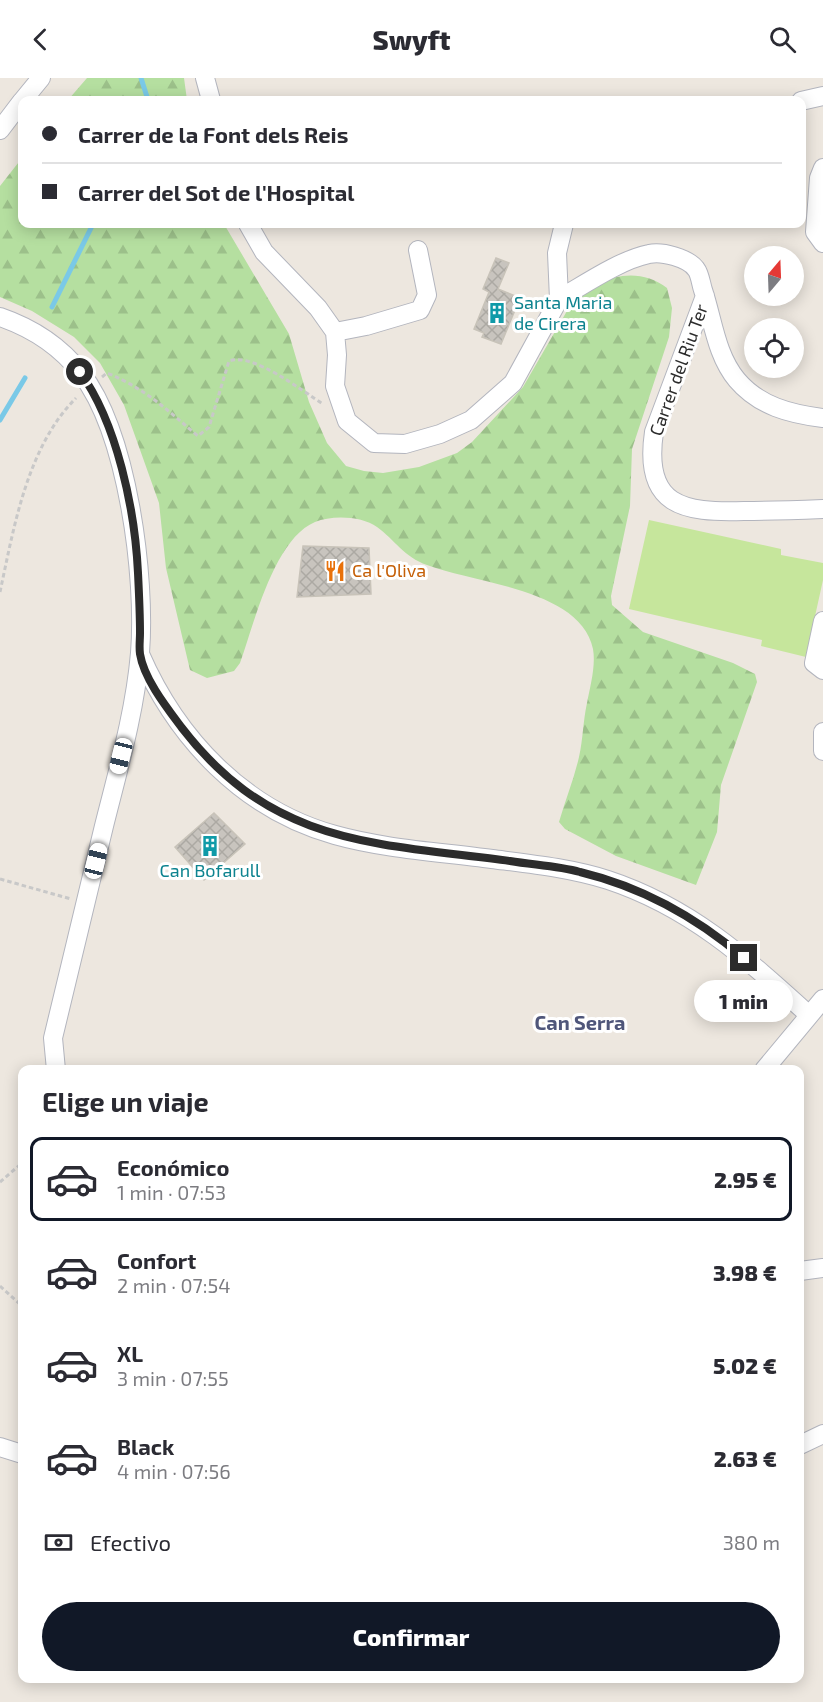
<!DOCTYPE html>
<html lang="es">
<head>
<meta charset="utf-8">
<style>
	body { margin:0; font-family:"Exo 2",sans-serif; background:#f7f7f7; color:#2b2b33; height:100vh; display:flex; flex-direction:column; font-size:22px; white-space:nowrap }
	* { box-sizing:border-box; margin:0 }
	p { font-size:20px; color:#7c7c81 }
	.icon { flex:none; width:33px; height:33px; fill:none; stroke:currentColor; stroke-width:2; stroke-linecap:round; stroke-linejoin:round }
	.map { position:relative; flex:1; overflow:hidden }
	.panel { position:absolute; left:18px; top:987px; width:786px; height:618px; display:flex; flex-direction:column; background:#fff; border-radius:12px; box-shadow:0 3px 15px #0003 }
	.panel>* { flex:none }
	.guide { position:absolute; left:18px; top:18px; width:788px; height:132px; border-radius:12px; box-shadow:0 3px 15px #0003; display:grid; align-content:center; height:132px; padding:0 24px; background:#fff }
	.needle { width:39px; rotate:19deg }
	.buttons { position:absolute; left:744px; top:168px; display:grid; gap:12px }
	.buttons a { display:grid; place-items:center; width:60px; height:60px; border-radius:50%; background:#fff; box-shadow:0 3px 15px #0003; font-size:30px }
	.end { position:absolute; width:27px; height:27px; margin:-14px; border:8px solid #2c2c2c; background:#fff; box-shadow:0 0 0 3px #fff }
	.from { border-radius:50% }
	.bubble { position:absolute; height:42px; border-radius:21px; background:#fff; box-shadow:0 3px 15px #0003; font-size:20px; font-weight:800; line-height:42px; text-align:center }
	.car { position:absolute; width:18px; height:36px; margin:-18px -9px; border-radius:8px; box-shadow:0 0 4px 2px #0007; background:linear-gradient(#fff 24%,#345 0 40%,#fff 0 76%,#345 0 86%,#fff 0) }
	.guide b { display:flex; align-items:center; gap:21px; height:57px; font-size:22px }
	.guide b+b { border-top:2px solid #e1e1e2 }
	.guide i { width:15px; height:15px; background:#2b2b33 }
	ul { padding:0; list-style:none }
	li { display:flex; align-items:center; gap:18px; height:84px; margin:0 12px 9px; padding:0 12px; border:3px solid transparent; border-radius:12px }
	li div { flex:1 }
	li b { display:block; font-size:22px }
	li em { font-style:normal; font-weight:800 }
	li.active { border-color:#111827 }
	li>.icon { width:54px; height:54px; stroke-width:1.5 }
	h2 { padding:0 24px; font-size:27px; line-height:72px }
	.pay { display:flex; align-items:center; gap:15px; height:66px; padding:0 24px; font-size:22px }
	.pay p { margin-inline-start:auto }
	.cta { display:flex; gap:12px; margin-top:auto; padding:12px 24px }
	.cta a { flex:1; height:69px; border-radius:36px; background:#111827; color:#fff; font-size:24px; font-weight:800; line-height:69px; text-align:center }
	header { display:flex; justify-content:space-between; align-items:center; height:78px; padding:0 24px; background:#fff; font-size:27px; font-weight:800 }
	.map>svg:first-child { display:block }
	.forest { fill:url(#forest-firs) }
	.pitch { fill:#c6e69c }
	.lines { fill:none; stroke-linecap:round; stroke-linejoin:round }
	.stream { stroke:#7ac9e7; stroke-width:5 }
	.building { fill:url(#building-cross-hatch); stroke:#c8c3b9; stroke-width:1.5 }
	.minor-casing { stroke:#b3b5be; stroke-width:20 }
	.path { stroke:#c8c8c8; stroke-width:3; stroke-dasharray:4.5 3; stroke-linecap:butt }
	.minor { stroke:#fff; stroke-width:18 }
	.route { stroke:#2c2c2c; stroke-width:8 }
	.labels { text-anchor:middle; stroke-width:6; stroke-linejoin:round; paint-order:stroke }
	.culture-label { font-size:18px; fill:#0d838f; stroke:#fff; text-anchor:start }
	.street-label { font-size:18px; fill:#2c2c2c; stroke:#fff }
	.food-label { font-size:18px; fill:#c56008; stroke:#fff; text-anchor:start }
	.neighbourhood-label { font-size:20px; font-weight:bold; fill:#4f567a; stroke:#fff }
</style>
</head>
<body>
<header><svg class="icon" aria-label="back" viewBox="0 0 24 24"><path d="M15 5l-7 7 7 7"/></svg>Swyft<svg class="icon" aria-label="search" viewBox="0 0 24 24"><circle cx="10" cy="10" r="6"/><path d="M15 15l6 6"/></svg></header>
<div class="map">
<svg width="823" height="1624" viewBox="0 0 823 1624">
	<defs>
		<pattern id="forest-firs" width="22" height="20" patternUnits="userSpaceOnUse" patternTransform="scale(1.5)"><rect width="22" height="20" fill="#b5dfa0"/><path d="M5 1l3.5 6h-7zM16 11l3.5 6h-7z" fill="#9cc08a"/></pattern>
		<pattern id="building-cross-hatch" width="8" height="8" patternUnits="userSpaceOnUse" patternTransform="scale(1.5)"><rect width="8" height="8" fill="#c8c4be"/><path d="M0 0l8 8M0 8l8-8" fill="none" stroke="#aca9a3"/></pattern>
	</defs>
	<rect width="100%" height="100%" fill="#ede7df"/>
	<path class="forest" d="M87,0H184L187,22H68Z
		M22,80V146H224L289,256L309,324L327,365L346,388L364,393L383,395L419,389L457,375L472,364L523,309L571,226C595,199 637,186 667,210L672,230L669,259L632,371L630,428L611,518L612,527L643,554L733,585L755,596L757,604L721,707L717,754L696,807L616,778L565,751L559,744C565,723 574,701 579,679C583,661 583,643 587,625C590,609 596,588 593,571C581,511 473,505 427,487C404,479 395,462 377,449C362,438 332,437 315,444C274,461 254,546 240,585L234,593L207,600L190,592L166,490L159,425L124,327L100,285L74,259L32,233L0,219V108Z"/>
	<path class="pitch" d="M649,442L781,471V477L823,485V502L806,579L761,568L762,562L629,531Z"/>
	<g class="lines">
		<path class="stream" d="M141,0L148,22
			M52,229L93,146
			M0,342L25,300"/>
	</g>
	<path class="building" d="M496,180L509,185L498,211L520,220L501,266L482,259L484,255L474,251L489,214L483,211Z
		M303,468L369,470L371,516L297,519Z
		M214,735L245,766L204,802L175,769Z"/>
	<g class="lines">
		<defs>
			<path id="minor" d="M205,0L211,22
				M23,22L41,0
				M801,23L823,18
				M0,52L22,23
				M823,90L819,100L815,154L823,165
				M248,146L264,174L318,230L335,254L337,277L335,308L347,343L374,365L405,366L440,356L471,342L513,305L559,221L557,175L564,146
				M705,218L654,354C643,428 683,435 744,433C770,433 797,432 823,431
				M559,221C585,206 620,182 649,176C662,173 688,180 696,191C700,196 701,206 703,212C713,242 716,277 737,302C759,328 790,336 823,340
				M0,239C32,250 60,268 81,295C128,356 146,499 140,575C135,634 118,692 104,748C87,819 70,890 53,960L56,992
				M335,254L366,248L420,232L427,217L418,172
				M823,543L814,585L823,592
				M140,576C177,661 244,732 335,757C385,771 441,774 492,781C531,786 570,790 608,802C690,829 746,880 809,937
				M823,654V673
				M764,992L823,921
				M800,1193L823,1190
				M800,1367L823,1356
				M0,1369L22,1376"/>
		</defs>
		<use href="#minor" class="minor-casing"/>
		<path class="path" d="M102,299L107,295C146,311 167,332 198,358L209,349L229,283C253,274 302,313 323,326
			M0,514C14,449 27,369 76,320
			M0,801L71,821
			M0,1104L22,1085
			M0,1208L22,1228"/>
		<use href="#minor" class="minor"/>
	</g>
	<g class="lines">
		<path class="route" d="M80,294C117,345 135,432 138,495C139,515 140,535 140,555C140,562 139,569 140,576C144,601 167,630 182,650C273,768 375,765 510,783C534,787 558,788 580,794C642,809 696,839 744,880"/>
	</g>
	<defs>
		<symbol id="building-bare" viewBox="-9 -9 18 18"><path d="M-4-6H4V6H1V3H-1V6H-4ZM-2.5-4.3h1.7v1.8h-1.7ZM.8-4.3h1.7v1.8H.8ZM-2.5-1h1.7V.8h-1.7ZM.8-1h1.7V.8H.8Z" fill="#0f9aa8" stroke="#fff" stroke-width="2.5" paint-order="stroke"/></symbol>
		<symbol id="restaurant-bare" viewBox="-9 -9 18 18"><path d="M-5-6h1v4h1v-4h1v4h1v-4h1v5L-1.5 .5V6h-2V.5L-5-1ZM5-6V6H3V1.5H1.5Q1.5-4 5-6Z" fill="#e8710a" stroke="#fff" stroke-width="2.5" paint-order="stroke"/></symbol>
	</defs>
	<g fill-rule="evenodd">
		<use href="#building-bare" x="482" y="220" width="30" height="30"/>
		<use href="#restaurant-bare" x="320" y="478" width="30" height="30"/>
		<use href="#building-bare" x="195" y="753" width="30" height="30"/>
	</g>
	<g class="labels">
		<g class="culture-label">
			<text x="514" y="231">Santa Maria<tspan x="514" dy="21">de Cirera</tspan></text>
			<text x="210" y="799" text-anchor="middle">Can Bofarull</text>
		</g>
		<g class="street-label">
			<text transform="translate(679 292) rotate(-70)" y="6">Carrer del Riu Ter</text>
		</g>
		<g class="food-label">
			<text x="352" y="499">Ca l'Oliva</text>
		</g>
		<g class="neighbourhood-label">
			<text x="580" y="952">Can Serra</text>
		</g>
	</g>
</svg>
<div class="buttons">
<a><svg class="needle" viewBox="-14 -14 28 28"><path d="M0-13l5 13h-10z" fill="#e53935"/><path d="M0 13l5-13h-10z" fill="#7c7c81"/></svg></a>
<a><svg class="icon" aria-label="locate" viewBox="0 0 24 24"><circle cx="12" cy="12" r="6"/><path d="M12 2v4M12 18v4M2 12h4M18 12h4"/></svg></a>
</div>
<i class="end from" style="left:80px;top:294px"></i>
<i class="end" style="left:744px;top:880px"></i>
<div class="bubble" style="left:694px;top:902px;width:99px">1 min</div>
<i class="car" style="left:121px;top:678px;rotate:194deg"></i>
<i class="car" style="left:96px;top:783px;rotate:14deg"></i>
<div class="guide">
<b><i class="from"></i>Carrer de la Font dels Reis</b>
<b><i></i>Carrer del Sot de l'Hospital</b>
</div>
<section class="panel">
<h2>Elige un viaje</h2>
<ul>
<li class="active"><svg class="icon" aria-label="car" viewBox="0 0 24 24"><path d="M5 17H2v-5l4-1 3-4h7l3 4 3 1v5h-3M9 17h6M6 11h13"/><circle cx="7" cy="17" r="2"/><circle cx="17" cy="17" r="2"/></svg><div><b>Económico</b><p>1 min · 07:53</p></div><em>2.95 €</em></li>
<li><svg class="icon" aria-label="car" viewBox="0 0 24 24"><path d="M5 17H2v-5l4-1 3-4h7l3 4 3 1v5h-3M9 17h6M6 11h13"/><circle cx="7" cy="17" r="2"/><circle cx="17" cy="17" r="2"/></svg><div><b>Confort</b><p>2 min · 07:54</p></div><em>3.98 €</em></li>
<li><svg class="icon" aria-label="car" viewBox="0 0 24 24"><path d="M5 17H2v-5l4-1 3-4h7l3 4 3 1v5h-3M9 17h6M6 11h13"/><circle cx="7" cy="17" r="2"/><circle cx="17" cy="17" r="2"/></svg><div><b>XL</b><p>3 min · 07:55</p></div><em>5.02 €</em></li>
<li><svg class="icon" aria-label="car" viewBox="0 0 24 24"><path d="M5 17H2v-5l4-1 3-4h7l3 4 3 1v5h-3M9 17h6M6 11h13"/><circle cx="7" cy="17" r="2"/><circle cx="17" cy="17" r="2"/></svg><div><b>Black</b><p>4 min · 07:56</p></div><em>2.63 €</em></li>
</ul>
<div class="pay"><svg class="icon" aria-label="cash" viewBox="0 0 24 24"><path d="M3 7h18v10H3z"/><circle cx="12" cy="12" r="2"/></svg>Efectivo<p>380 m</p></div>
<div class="cta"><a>Confirmar</a></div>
</section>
</div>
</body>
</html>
